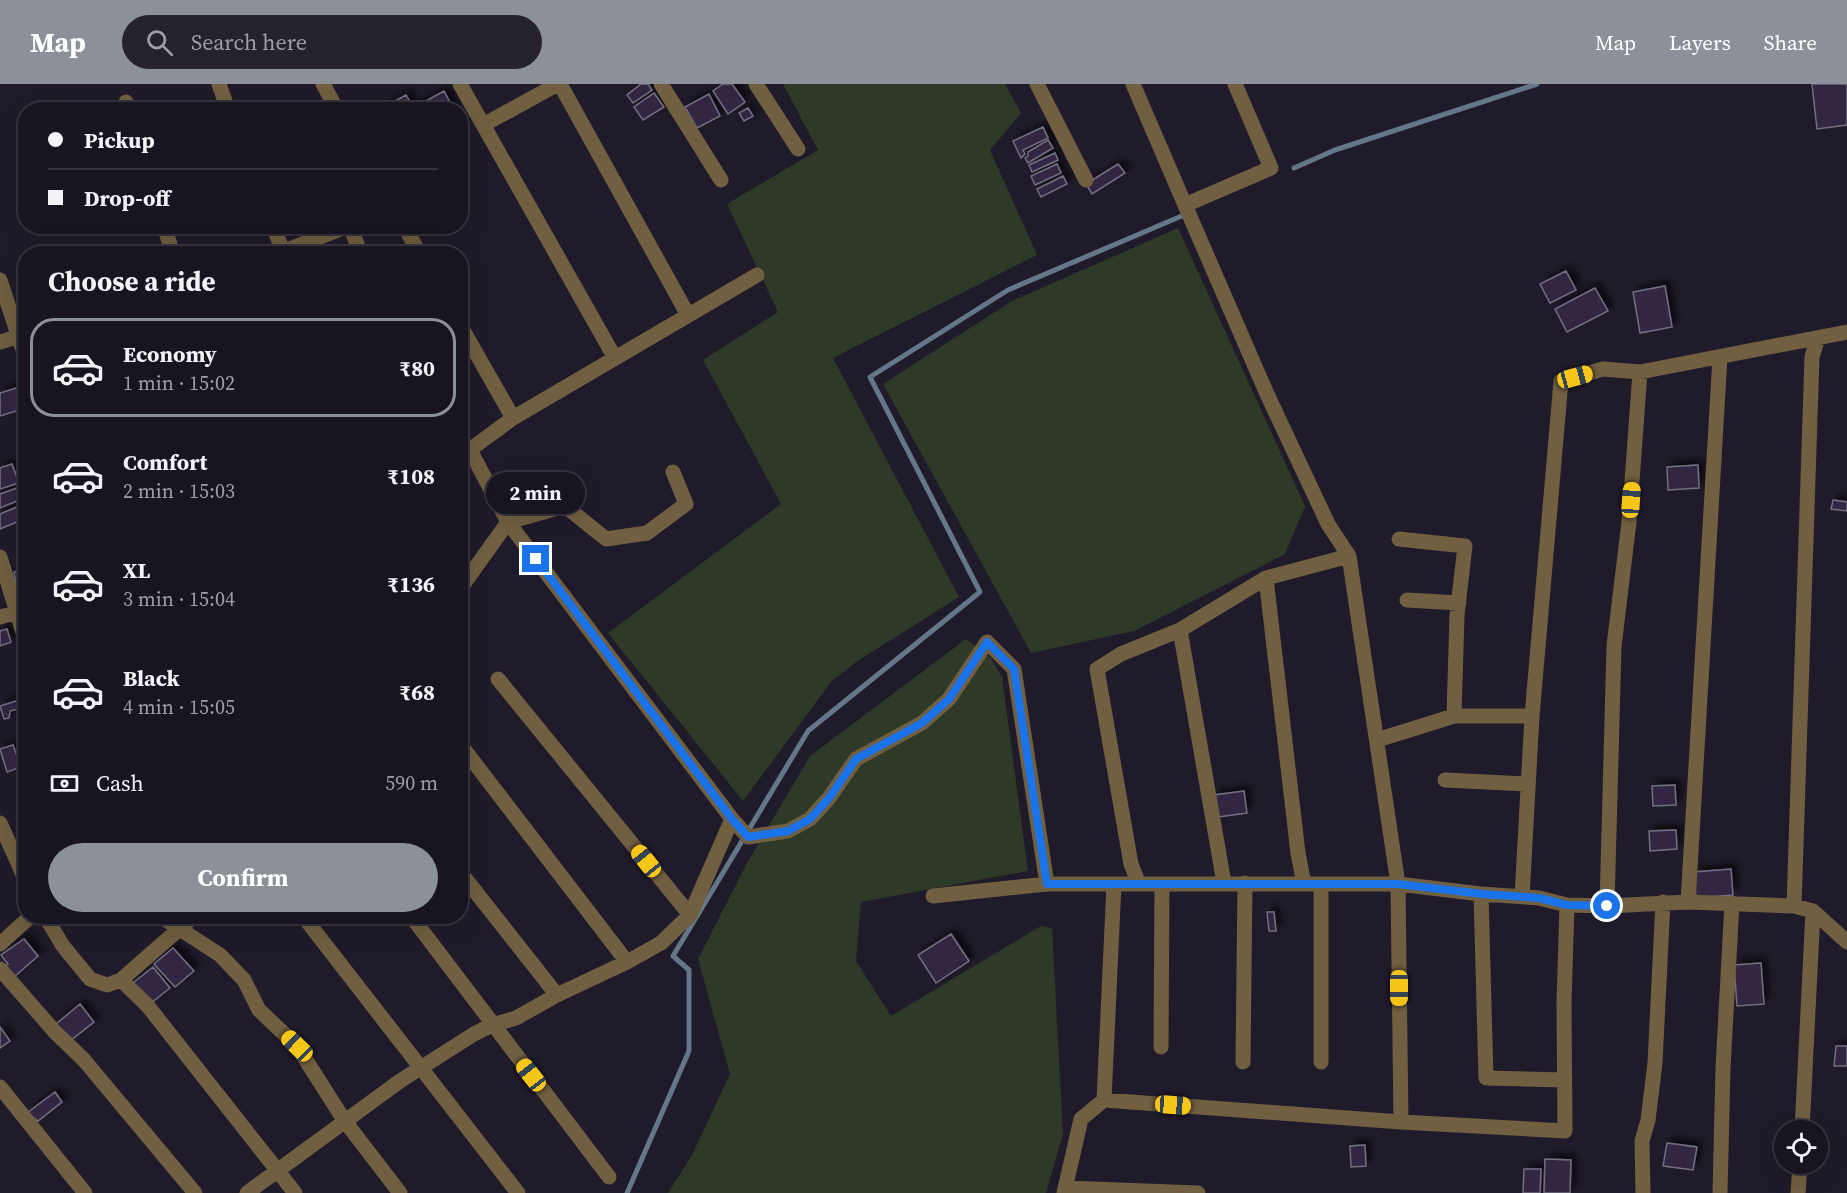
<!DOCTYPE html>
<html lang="en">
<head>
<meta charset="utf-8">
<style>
	body { margin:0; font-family:"Source Serif 4",serif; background:#25212d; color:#f1f3f6; height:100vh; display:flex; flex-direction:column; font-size:22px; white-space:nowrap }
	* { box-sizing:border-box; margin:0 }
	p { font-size:20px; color:#9f9ea5 }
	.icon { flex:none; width:33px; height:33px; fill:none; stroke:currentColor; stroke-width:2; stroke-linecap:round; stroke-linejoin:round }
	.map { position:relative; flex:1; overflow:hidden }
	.drawer { position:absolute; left:18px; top:162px; width:450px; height:678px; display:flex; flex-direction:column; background:#181420; border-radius:24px; box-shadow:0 6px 24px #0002,0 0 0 2px #36333e }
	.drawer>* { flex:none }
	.top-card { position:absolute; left:18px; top:18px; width:450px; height:132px; border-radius:24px; box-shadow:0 6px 24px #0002,0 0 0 2px #36333e; display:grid; align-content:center; height:132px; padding:0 30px; background:#181420 }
	.tools { position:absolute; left:1774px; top:1036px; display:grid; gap:12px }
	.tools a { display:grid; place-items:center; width:54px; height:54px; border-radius:50%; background:#181420; box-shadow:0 6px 24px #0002,0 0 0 2px #36333e; font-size:30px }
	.end { position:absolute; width:27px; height:27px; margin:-14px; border:8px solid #1a73e8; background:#fff; box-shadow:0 0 0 3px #fff }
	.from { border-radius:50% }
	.bubble { position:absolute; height:42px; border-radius:21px; background:#181420; box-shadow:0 6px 24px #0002,0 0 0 2px #36333e; font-size:20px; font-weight:700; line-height:42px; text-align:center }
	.car { position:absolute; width:18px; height:36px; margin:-18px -9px; border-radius:8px; box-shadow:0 0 4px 2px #0007; background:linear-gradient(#f5c518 24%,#345 0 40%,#f5c518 0 76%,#345 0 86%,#f5c518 0) }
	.top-card b { display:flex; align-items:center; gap:21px; height:57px; font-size:22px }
	.top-card b+b { border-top:2px solid #36333e }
	.top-card i { width:15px; height:15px; background:#f1f3f6 }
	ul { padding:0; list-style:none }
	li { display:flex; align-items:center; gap:18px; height:99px; margin:0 12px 9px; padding:0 18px; border:3px solid transparent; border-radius:24px }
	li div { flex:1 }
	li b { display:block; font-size:22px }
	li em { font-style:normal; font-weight:700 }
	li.active { border-color:#8c9099 }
	li>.icon { width:54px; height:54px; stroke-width:1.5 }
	h2 { padding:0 30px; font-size:27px; line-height:72px }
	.pay { display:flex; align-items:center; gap:15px; height:66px; padding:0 30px; font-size:22px }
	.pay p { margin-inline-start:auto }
	.action { display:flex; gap:12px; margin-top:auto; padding:12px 30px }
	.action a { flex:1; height:69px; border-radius:36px; background:#8c9099; color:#fff; font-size:24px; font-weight:700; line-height:69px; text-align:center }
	header { display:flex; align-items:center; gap:36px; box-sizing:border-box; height:84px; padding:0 30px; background:#8c9099; color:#fff }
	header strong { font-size:28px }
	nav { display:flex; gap:33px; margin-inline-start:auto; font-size:21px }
	.search { width:420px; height:54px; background:#25212d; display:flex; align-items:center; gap:15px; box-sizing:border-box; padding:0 21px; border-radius:33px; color:#9f9ea5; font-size:22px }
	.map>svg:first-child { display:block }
	.green { fill:#2e3927 }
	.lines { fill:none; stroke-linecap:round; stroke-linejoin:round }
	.stream { stroke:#647788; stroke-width:5 }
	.building { fill:#312843; stroke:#736e80; stroke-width:1.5; filter:url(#shadow) }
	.street { stroke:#705f41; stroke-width:15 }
	.route { stroke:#1a73e8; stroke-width:8 }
</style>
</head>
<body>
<header>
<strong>Map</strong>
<div class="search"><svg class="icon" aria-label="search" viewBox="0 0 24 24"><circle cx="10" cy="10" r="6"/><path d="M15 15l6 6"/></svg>Search here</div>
<nav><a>Map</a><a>Layers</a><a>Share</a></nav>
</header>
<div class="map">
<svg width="1847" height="1109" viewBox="0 0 1847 1109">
	<defs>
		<filter id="shadow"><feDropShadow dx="5.5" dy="-5.5" stdDeviation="3" flood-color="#0009"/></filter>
	</defs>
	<rect width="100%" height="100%" fill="#201b2a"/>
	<path class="green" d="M783,0H1005L1021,29L990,66L1037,171L833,274L959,513L856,578L831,598L743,717L608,549L781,420L703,276L778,228L727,120L818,66Z
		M1178,144L1305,422L1285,470L1134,547L1031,569L883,300L1012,217Z
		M966,555L991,574L1002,593L1028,787L861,818L856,877L891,932L1041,842L1052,844L1063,1050L1046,1109H668L692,1071L730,990L698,875L747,779L810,672Z"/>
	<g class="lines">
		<path class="stream" d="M1294,84L1335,66L1537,0
			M627,1109L689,967V886L673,872L808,647L980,508L870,293L1008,206L1184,131"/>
	</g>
	<path class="building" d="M641,0H648L652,6L633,19L627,11Z
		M723,0H732L745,18L728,30L713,7Z
		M1812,0H1847V41L1817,45Z
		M444,7L454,26H416L415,23Z
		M654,9L664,23L643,36L634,23Z
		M709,10L720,32L697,44L685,23Z
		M406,11L414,25L379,26Z
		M748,24L753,32L744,37L739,29Z
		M1043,43L1048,54L1023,66L1025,70L1021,74L1013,57Z
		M1048,56L1053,64L1028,79L1025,74L1028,72V68Z
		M1055,69L1058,76L1032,88L1029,81Z
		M1057,80L1061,89L1035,101L1031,92Z
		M1118,80L1125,89L1092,110L1086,100Z
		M1063,92L1067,100L1041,113L1037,105Z
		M1566,187L1576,206L1550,219L1540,200Z
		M1665,202L1672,243L1640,249L1633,208Z
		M1595,204L1608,227L1567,248L1555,225Z
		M23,302L26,324L0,332V309Z
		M12,380L19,399L0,405V384Z
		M1698,381L1699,404L1668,406L1667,383Z
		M17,404L22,415L0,424V410Z
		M1833,416L1847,418V427L1831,425Z
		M24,420L26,434L0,445V430Z
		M26,485V499L16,501L14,488Z
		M7,545L11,558L0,562V547Z
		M26,614V623L10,627L9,634L4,635L0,622Z
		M13,661L21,683L7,688L0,665Z
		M1675,701L1676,721L1653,722L1652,702Z
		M1244,707L1247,729L1218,733L1214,711Z
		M1676,746L1677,765L1650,767L1649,747Z
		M1731,785L1733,811L1696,814L1694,788Z
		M1267,828H1274L1276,847H1269Z
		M951,850L969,877L936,899L918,871Z
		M24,855L38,872L14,893L5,882L8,880L1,871Z
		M173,864L194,887L175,903L154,880Z
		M1761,879L1764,920L1737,922L1734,881Z
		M153,883L170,904L150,920L133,899Z
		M80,920L94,938L70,957L56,940Z
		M0,943L10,957L0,964Z
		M1836,962H1847V982H1834Z
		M55,1008L62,1018L38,1037L27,1029Z
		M1667,1059L1697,1063L1693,1086L1663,1082Z
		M1365,1061L1366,1082L1351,1083L1350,1062Z
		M1545,1075L1571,1076L1570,1109H1544Z
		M1524,1085H1541L1540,1109H1523Z"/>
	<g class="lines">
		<path class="street" d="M219,0L228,26
			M323,0L337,26
			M460,0L615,274
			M560,0L688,231
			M661,0L721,96
			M756,0L798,65
			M1037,0L1086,96
			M1133,0L1185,121L1271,84L1235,0
			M126,18L128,26
			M483,41L558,0
			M1185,121L1267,310L1328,440L1349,472L1398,800L1401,1038
			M164,142L173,170
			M273,142L283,167
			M350,142L361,170
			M404,142L420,170
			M277,170L348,142
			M0,196L26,275
			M460,241L513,334
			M0,258L26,250
			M470,366L508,438L732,735L748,753L788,747L810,735L829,714L856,675L922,639L949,615L987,558L1014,585L1047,800H1398L1481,810L1539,814L1567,821L1607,822L1688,818L1794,822L1813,827L1847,858
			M460,373L513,334L757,191
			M1399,455L1465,462L1457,531L1454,632
			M0,473L26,558
			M1266,494L1298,769L1304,800
			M460,505L508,438L565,422L606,455L647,449L686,420L673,388
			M1407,516L1459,519
			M0,533L26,526
			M1180,546L1224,799
			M498,595L690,831L732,735
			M1377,656L1454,632H1532
			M460,660L627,878
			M1445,696L1528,700
			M0,739L26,797
			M460,788L557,911
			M1139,800L1131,780L1097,585L1121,570L1180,546L1266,494L1349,472
			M1481,810L1486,994L1565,996
			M933,812L1047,800
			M1522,813L1532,632L1561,297L1603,285L1640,288L1847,248
			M1688,818L1720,273
			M1607,822L1614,562L1629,438L1640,288
			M1794,822L1812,273L1818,254
			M45,832L63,862L90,895L107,901L121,896L194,832
			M160,832L220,871L244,896L259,926L297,962L344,1036L400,1109
			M303,832L518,1109
			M411,832L609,1093
			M0,860L31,832
			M0,885L55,948L84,976L195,1109
			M121,896L147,921L295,1109
			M1161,963L1162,800
			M1243,978L1245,799
			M1321,978V801
			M0,1003L85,1109
			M1104,1016L1401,1038L1565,1047L1564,919L1567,821
			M1802,1047L1813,827
			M1065,1104L1198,1109
			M247,1109L400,997L474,950L492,941L516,934L557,911L627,878L661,859L690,831
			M1064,1109L1081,1035L1104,1016L1114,800
			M1643,1109L1642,1057L1648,1036L1655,979L1663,818
			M1720,1109L1723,984L1732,819
			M1798,1109L1800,1080"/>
	</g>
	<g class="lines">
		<path class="route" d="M536,475L732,735L748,753L788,747L810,735L829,714L856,675L922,639L949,615L987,558L1014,585L1047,800H1398L1482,810L1539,814L1567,821L1607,822"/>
	</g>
</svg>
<div class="tools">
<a><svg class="icon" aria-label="locate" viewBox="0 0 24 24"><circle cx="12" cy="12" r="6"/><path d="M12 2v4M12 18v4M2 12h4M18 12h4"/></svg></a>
</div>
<i class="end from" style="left:1607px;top:822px"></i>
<i class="end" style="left:536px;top:475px"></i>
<div class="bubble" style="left:486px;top:388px;width:99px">2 min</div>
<i class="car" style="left:1575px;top:293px;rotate:75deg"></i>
<i class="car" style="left:1631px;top:416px;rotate:4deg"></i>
<i class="car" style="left:646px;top:777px;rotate:321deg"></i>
<i class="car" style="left:1399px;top:904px;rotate:180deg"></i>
<i class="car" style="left:297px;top:962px;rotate:314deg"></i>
<i class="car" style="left:531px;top:991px;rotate:322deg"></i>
<i class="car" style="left:1173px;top:1021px;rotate:94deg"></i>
<div class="top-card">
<b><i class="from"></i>Pickup</b>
<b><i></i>Drop-off</b>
</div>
<section class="drawer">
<h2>Choose a ride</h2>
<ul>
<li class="active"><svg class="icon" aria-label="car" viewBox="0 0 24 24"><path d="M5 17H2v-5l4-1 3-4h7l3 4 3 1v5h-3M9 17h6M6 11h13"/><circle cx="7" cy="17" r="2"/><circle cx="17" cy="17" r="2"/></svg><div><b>Economy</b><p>1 min · 15:02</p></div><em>₹80</em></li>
<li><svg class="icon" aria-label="car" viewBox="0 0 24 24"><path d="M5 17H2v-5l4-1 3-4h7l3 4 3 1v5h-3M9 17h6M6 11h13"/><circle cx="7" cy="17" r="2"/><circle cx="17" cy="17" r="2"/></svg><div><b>Comfort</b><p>2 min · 15:03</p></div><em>₹108</em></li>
<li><svg class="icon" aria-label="car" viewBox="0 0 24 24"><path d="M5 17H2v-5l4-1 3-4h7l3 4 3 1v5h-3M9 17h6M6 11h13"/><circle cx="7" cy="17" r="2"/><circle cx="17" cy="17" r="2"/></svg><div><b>XL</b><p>3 min · 15:04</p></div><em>₹136</em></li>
<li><svg class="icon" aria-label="car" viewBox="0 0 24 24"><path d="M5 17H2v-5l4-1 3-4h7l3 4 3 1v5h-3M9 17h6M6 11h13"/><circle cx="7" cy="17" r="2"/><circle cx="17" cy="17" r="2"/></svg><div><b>Black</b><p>4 min · 15:05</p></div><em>₹68</em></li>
</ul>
<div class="pay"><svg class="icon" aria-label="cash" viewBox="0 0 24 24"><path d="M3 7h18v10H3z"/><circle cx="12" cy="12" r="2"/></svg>Cash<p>590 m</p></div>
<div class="action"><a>Confirm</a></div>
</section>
</div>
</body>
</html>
